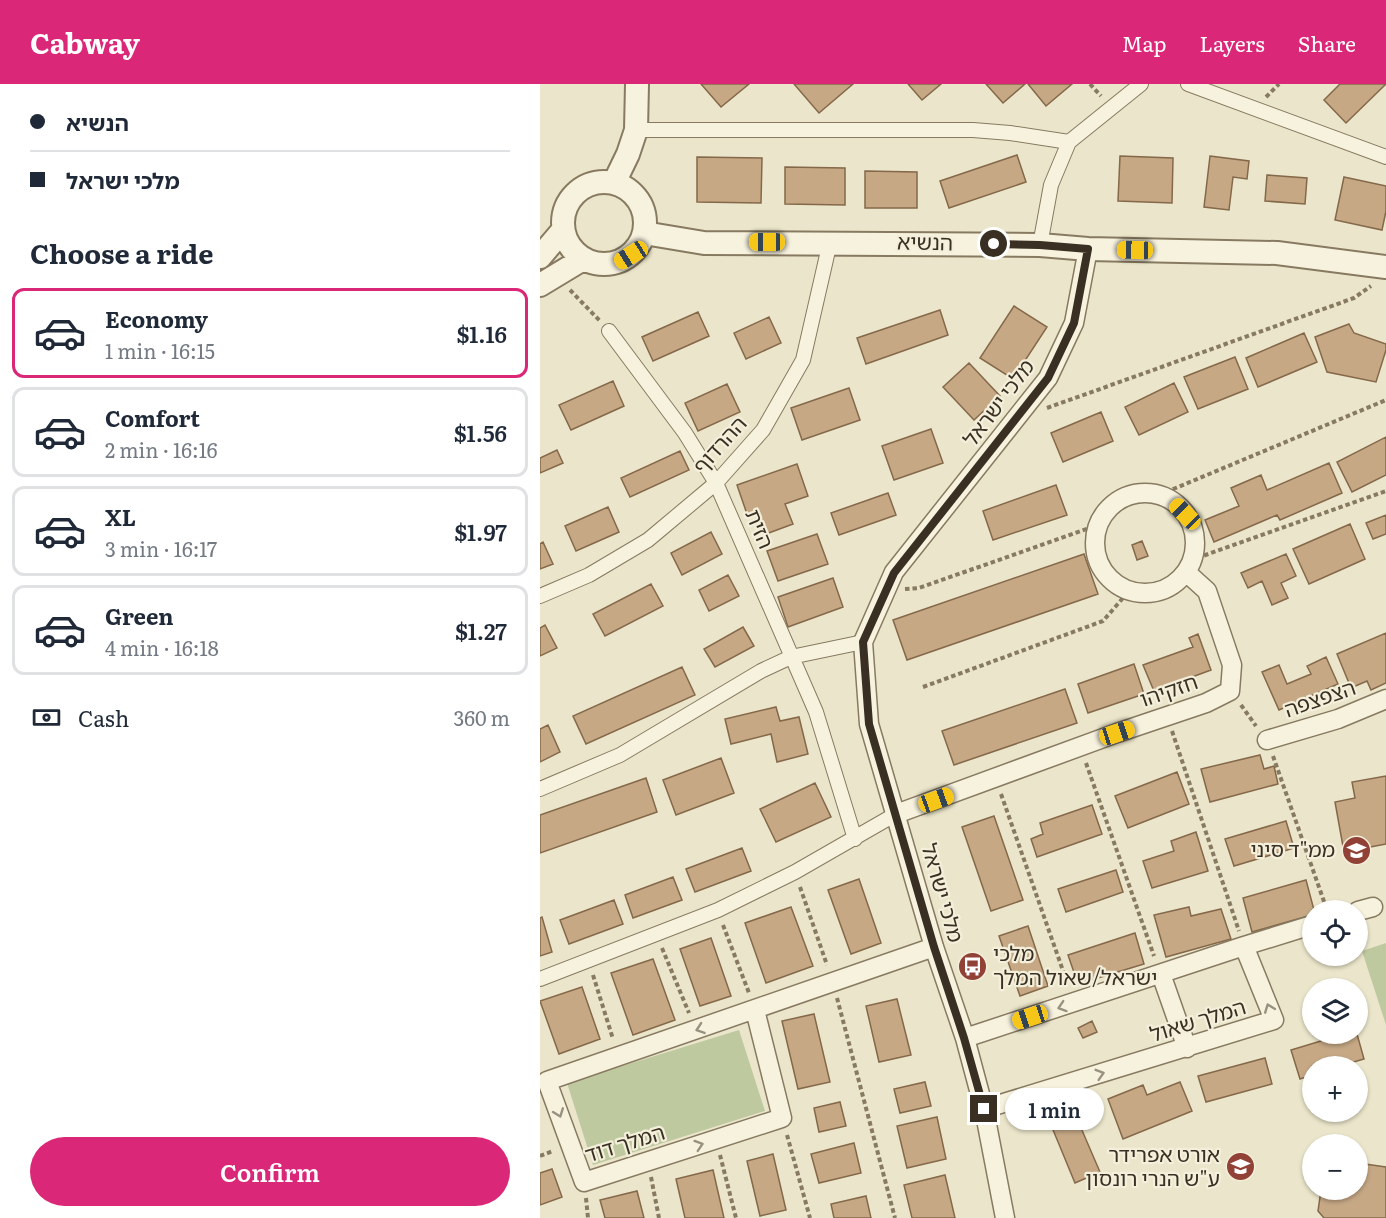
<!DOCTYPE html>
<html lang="en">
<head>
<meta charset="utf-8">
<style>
	body { margin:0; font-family:Literata,"Noto Sans Hebrew",serif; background:#f2f2f3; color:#1f2937; height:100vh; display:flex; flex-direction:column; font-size:22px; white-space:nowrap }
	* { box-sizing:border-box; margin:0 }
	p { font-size:20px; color:#747a83 }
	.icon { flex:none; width:33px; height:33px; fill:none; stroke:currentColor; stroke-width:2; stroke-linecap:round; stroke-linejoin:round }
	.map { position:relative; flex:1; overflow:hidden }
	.side { display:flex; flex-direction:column; background:#fff; width:540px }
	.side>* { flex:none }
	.guide { display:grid; align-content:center; height:132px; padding:0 30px; background:#fff }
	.buttons { position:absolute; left:762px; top:816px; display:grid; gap:12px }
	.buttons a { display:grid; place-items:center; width:66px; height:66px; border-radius:50%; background:#fff; box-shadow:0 2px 4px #0004; font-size:30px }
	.end { position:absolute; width:27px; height:27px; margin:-14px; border:8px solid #393023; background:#fff; box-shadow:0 0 0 3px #fff }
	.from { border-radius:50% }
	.bubble { position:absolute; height:42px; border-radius:21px; background:#fff; box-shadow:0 2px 4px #0004; font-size:20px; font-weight:600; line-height:42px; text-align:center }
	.car { position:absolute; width:18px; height:36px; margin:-18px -9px; border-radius:8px; box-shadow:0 0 4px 2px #0007; background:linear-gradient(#f5c518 24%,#345 0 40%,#f5c518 0 76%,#345 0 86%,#f5c518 0) }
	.guide b { display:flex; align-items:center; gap:21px; height:57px; font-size:22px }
	.guide b+b { border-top:2px solid #e0e1e3 }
	.guide i { width:15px; height:15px; background:#1f2937 }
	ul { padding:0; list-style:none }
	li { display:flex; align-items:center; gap:18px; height:90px; margin:0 12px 9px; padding:0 18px; border:3px solid #e0e1e3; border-radius:12px }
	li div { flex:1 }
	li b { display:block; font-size:22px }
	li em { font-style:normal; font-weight:600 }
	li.active { border-color:#db2777 }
	li>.icon { width:54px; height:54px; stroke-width:1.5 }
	h2 { padding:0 30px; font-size:27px; line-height:72px }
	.pay { display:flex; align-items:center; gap:15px; height:66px; padding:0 30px; font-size:22px }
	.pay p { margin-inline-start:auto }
	.action { display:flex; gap:12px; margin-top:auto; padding:12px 30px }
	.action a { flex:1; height:69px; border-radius:36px; background:#db2777; color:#fff; font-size:24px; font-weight:600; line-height:69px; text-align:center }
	header { display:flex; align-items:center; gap:36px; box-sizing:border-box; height:84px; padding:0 30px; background:#db2777; color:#fff }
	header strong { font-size:28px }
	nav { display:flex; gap:33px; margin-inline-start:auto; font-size:21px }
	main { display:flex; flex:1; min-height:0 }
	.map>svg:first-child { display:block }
	.green { fill:#bfc9a0 }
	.building { fill:#c6a885; stroke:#846849; stroke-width:1.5 }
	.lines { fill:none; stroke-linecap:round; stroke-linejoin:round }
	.pedestrian-casing { stroke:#877a61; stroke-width:16 }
	.minor-casing { stroke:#877a61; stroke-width:21 }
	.tertiary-casing { stroke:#877a61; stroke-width:26 }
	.path { stroke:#877a61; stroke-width:4; stroke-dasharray:4.5 3; stroke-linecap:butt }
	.pedestrian { stroke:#f7f2de; stroke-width:14 }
	.minor { stroke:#f7f2de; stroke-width:18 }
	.tertiary { stroke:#f7f2de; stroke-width:22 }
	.oneway { stroke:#989180 }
	.route { stroke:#393023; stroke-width:8 }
	.labels { text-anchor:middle; stroke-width:4.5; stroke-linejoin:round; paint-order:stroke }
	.street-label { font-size:21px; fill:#393023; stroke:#f3efda }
	.poi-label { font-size:21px; fill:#393023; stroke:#f3efda; text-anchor:end }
</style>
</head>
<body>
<header>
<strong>Cabway</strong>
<nav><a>Map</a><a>Layers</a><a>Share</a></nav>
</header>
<main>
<section class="side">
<div class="guide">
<b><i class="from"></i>הנשיא</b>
<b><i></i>מלכי ישראל</b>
</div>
<h2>Choose a ride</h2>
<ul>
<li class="active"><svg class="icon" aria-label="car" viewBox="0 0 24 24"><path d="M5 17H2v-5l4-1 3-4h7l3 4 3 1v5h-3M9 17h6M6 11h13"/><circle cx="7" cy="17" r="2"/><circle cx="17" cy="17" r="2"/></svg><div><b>Economy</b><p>1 min · 16:15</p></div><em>$1.16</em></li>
<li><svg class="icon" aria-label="car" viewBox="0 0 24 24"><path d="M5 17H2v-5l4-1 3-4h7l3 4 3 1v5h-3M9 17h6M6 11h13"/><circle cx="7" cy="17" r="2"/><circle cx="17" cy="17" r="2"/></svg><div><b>Comfort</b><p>2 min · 16:16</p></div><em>$1.56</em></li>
<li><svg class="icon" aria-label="car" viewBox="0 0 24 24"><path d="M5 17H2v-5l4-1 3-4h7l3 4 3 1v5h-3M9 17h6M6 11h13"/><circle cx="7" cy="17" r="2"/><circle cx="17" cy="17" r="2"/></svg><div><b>XL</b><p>3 min · 16:17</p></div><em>$1.97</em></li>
<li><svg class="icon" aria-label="car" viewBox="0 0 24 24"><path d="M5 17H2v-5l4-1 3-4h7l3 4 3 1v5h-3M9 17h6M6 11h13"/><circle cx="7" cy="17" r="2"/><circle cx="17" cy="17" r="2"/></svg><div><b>Green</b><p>4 min · 16:18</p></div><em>$1.27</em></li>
</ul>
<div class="pay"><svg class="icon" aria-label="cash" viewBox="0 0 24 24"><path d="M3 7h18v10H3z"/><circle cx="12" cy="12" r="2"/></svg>Cash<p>360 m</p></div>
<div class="action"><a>Confirm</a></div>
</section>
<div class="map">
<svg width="846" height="1134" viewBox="0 0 846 1134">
	<rect width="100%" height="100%" fill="#ebe6cb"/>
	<path class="green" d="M846,859V941L822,867Z
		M199,946L225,1027L53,1081L27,999Z"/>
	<path class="building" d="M161,0H209L181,23Z
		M254,0H313L279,29Z
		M368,0H401L382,16Z
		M446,0H485L463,19Z
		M488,0H532L506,22Z
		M800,0H846L806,39L784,16Z
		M477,71L486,98L409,124L400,97Z
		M580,72L633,74L632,119L578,117Z
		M670,72L709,77L707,95L693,93L689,126L664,123Z
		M157,73L222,74L221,119L157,118Z
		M245,83L305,84V121L245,120Z
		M325,87L377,88V124H325Z
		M727,91L767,94L765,120L725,117Z
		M804,93L846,102V127L842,146L795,136Z
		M474,222L507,243L473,295L440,274Z
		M400,226L408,251L326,280L317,254Z
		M158,228L169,252L113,277L102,253Z
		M229,233L241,259L206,275L194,249Z
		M809,240L814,249L846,260V266L836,298L787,288L775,253Z
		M764,249L777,278L718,303L706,274Z
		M695,273L708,305L658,325L644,293Z
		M429,279L460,312L434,336L403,303Z
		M73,297L84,322L31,346L19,321Z
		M634,299L648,328L599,351L585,323Z
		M187,300L200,328L158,347L145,319Z
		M309,304L320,336L262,356L251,324Z
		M561,328L573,357L523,378L511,349Z
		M391,345L403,379L354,396L342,362Z
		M846,353V391L812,408L797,378Z
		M17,366L23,379L0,389V374Z
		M140,367L149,386L90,413L81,394Z
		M789,379L802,409L740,436L737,431L674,458L665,436L699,422L691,404L721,391L727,406Z
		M257,380L268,412L245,420L253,440L226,450L219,429L208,433L197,401Z
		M516,401L527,431L453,456L443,427Z
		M348,409L356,431L299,451L291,429Z
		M68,423L79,448L36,467L25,442Z
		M846,431V450L833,455L826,439Z
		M810,440L825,475L769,500L753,465Z
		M171,448L182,470L142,491L131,469Z
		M277,450L288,480L238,497L227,467Z
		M602,457L608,472L597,476L592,461Z
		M3,458L13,480L0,485V460Z
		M544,470L558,510L367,576L353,536Z
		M746,470L756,492L741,499L748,514L732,521L722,497L708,504L701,489Z
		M188,491L199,512L169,527L159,506Z
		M293,494L303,523L248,543L238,513Z
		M111,500L123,522L65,552L53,530Z
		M5,541L17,564L0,572V544Z
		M203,543L214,562L175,583L164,565Z
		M846,549V599L831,606L827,597L811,604L797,570Z
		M658,550L671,586L614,607L603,581L653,563L649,554Z
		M786,573L798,600L739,626L722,588L739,581L747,600L771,590L767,582Z
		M594,580L604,610L548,629L538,600Z
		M142,583L155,611L46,660L33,632Z
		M525,605L537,639L414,681L402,647Z
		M236,623L240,637L259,633L268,670L237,678L231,650L191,660L185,635Z
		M8,641L20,668L0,678V645Z
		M720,671L724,685L734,682L738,700L670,718L661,685Z
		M181,674L194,709L136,731L123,696Z
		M637,688L649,720L588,744L575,712Z
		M846,692V760L804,768L795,718L815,714L812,698Z
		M106,694L117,728L0,769V731Z
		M275,699L291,733L236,758L220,725Z
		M552,721L562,750L497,773L491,755L503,750L500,739Z
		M454,732L483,816L451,827L422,743Z
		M746,737L754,764L694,782L685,755Z
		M656,748L668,787L612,804L603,777L634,767L631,757Z
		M202,764L211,787L155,808L146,785Z
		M576,786L583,808L526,828L518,805Z
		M133,793L142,816L93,834L85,811Z
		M319,795L341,859L311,870L288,806Z
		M766,796L774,826H772V831L712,848L703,814Z
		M74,816L83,840L29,860L20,836Z
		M251,823L273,882L226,899L205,839Z
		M649,823L651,832L681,825L691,855L626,873L614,831Z
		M2,833L12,868L0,872V834Z
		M488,842L508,902L480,912L459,852Z
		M595,849L604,880L538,900L528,871Z
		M171,854L191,912L160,922L140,865Z
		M113,875L135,936L93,951L71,889Z
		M42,903L60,955L19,970L0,917Z
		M357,915L371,971L339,978L326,922Z
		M274,930L290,998L258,1005L242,937Z
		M552,937L557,948L543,954L538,944Z
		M804,950H817L824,975L800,982H772V991L760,995L751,966Z
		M725,974L732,1000L666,1018L658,992Z
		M385,998L391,1022L360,1029L354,1005Z
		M640,998L652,1027L583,1055L568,1015L603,1001L607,1011Z
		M300,1018L306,1042L279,1048L274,1024Z
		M535,1030L560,1088L535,1099L511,1041Z
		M397,1033L406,1075L367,1084L357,1042Z
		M314,1059L321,1089L279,1099L271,1070Z
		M233,1070L246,1126L220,1132L207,1077Z
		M818,1079L846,1083V1134H784L778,1127L781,1106H818Z
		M12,1085L22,1113L0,1121V1089Z
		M173,1086L184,1134H145L136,1095Z
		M405,1091L415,1134H372L364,1101Z
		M97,1107L104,1134H65L60,1116Z
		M326,1112L331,1134H294L291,1120Z"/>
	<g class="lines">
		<defs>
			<path id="pedestrian" d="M648,0L846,73
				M96,46H433L470,49L529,58
				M500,161L511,101L529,58L601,0
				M69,247L145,349L176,399L276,628L315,755
				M0,512L49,491L108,456L176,399L223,346L263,276L290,158
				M0,705L80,671L221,587L251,573L323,558
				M0,895L178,826L255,788L356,730"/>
			<path id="minor" d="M555 459a50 50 0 1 1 100 0a50 50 0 1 1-100 0Z
				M727,656L798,635L846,615
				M356,730L577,649L666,619L690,607L692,581L667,507L646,488
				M818,827L833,823
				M704,862L772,841
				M621,890L647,964
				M215,926L242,1034L44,1098L7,997L394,863
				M425,954L704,862L734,936L444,1025
				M465,1134L444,1025L425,954L394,863L329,640L323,558L354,488L508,294L534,239L548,165"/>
			<path id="tertiary" d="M23 139a41 41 0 1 1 82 0a41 41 0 1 1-82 0Z
				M74,99L88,70L96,46L97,0
				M104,149L164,159L500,161L548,165L737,169L846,183
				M0,173L23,146
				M0,201L43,175"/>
		</defs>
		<use href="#pedestrian" class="pedestrian-casing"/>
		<use href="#minor" class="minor-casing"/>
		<use href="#tertiary" class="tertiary-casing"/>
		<path class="path" d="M550,0L561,12
			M726,13L739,0
			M30,206L60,237
			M507,324L814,214L831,202
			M619,411L846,316
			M657,474L846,407
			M365,505L379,504L558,441
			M383,603L563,537L589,507
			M701,621L716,642
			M632,647L699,847
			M733,672L787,826
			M546,679L614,872
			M461,710L528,901
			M260,803L287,881
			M183,841L209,909
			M122,864L149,929
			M53,891L73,955
			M297,914L355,1134
			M247,1051L270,1134
			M180,1071L196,1134
			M0,1072L13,1067
			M111,1093L119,1134
			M46,1114L48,1134"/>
		<use href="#pedestrian" class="pedestrian"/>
		<use href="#minor" class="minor"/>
		<use href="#tertiary" class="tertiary"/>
	</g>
	<defs><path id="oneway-chevron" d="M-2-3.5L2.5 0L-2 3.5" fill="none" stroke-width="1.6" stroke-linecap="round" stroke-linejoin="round" transform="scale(1.5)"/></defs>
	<g class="oneway">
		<use href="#oneway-chevron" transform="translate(522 923) rotate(162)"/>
		<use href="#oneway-chevron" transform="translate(729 924) rotate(-111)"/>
		<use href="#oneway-chevron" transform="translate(160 945) rotate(161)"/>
		<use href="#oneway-chevron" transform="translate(560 990) rotate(-17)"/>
		<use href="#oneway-chevron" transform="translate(19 1029) rotate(69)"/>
		<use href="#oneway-chevron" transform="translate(159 1061) rotate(-18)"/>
	</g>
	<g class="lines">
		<path class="route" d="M444,1025L424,954L394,863L329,640L323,558L354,489L508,294L534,239L548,165L500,161L454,160"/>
	</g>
	<defs>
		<symbol id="school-disc" viewBox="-11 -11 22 22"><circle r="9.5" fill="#914136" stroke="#f3efda"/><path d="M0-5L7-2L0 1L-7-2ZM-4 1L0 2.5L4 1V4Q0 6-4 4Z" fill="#fff"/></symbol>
		<symbol id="bus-disc" viewBox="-11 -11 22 22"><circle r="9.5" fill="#914136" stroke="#f3efda"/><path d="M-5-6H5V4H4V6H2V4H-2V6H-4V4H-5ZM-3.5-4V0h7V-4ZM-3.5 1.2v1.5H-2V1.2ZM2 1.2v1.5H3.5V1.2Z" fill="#fff"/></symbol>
	</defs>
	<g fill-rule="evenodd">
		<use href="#school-disc" x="800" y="750" width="33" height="33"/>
		<use href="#bus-disc" x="416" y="866" width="33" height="33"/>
		<use href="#school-disc" x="684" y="1066" width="33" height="33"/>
	</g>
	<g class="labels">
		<g class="street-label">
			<text transform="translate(385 159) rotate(1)" y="7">הנשיא</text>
			<text transform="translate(459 319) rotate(-53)" y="7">מלכי ישראל</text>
			<text transform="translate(180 361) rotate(-48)" y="7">ההרדוף</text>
			<text transform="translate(219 445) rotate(67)" y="7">הזית</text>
			<text transform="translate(629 607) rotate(-19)" y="7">חזקיהו</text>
			<text transform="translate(780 615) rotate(-19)" y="7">הצפצפה</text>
			<text transform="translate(402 809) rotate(74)" y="7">מלכי ישראל</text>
			<text transform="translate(658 937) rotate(-17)" y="7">המלך שאול</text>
			<text transform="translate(85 1060) rotate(-17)" y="7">המלך דוד</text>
		</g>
		<g class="poi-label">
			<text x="795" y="773">ממ"ד סיני</text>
			<text x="453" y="877" text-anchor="start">מלכי<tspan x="453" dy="24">ישראל/שאול המלך</tspan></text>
			<text x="680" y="1078">אורט אפרידר<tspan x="680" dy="24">ע"ש הנרי רונסון</tspan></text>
		</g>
	</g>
</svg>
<div class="buttons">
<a><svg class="icon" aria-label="locate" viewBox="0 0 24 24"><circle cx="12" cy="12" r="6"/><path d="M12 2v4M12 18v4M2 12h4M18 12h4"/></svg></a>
<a><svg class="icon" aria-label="layers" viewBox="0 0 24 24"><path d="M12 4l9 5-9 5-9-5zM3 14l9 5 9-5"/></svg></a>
<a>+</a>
<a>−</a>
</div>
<i class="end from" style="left:454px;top:160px"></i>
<i class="end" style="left:444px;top:1025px"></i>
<div class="bubble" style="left:465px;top:1004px;width:99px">1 min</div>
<i class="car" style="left:227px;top:158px;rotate:270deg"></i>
<i class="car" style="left:595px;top:166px;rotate:271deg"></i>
<i class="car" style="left:91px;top:171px;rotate:238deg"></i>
<i class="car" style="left:645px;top:430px;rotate:315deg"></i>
<i class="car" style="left:577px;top:649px;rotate:72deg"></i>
<i class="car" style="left:396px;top:716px;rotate:70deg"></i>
<i class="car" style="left:490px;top:933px;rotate:252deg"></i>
</div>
</main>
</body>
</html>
